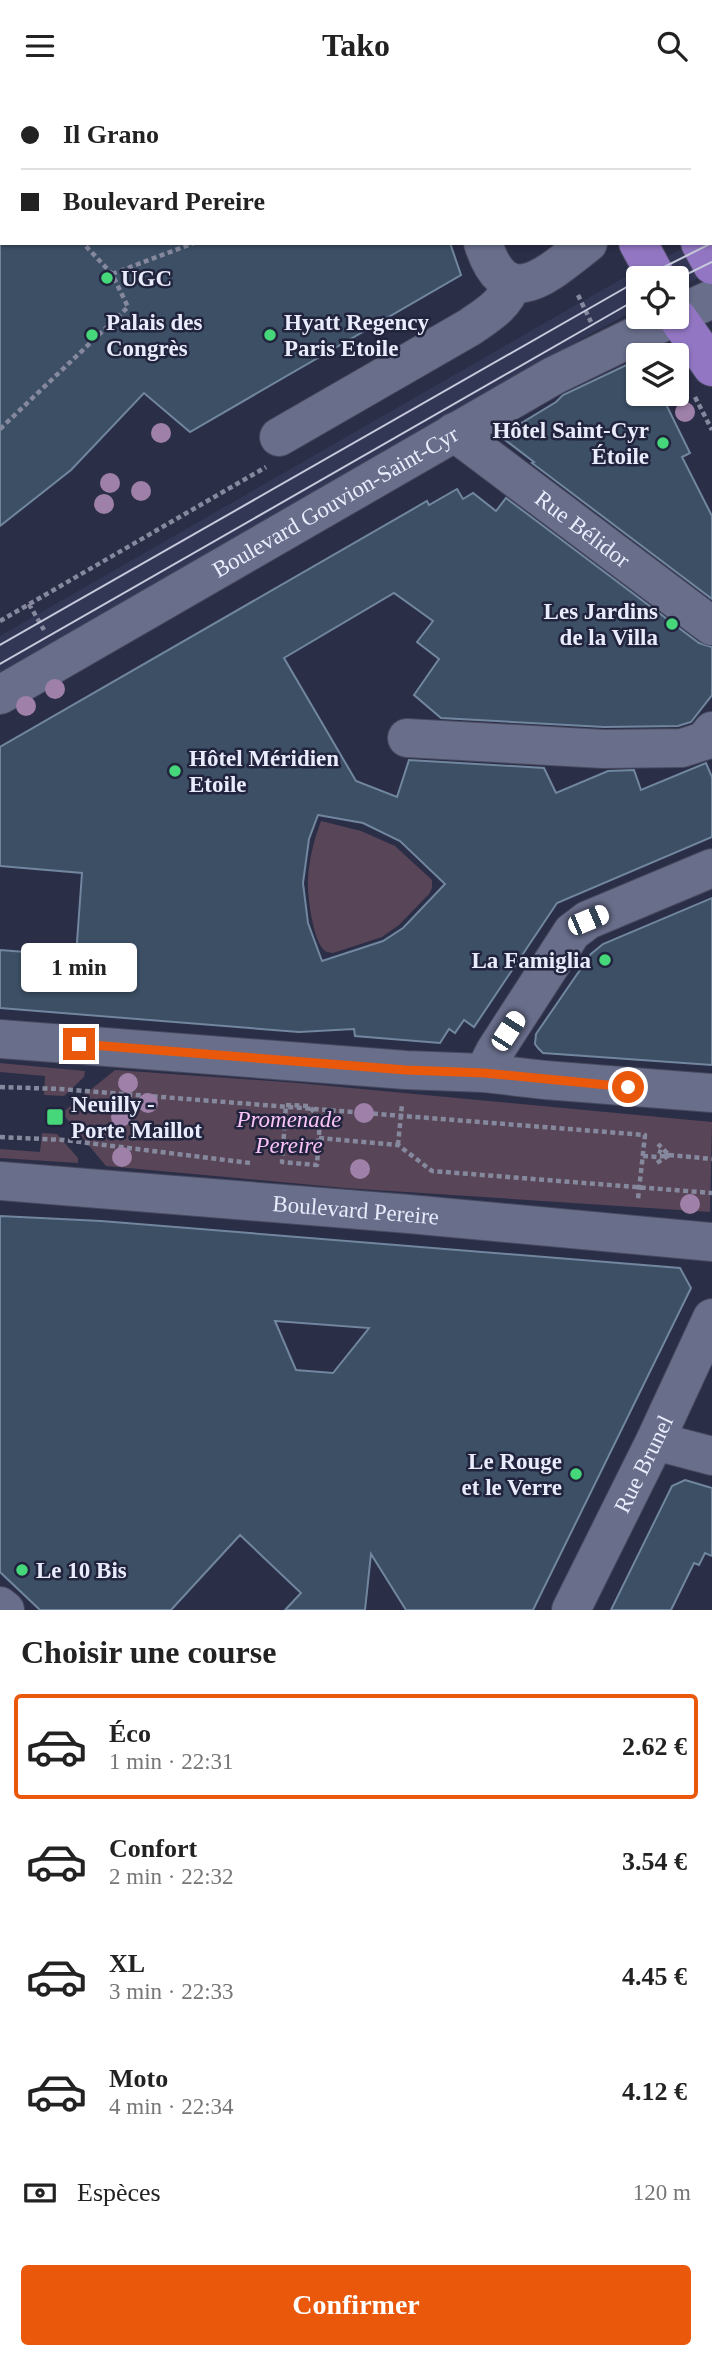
<!DOCTYPE html>
<html lang="fr">
<head>
<meta charset="utf-8">
<style>
	body { margin:0; font-family:Georgia,serif; background:#f2f2f2; color:#222; height:100vh; display:flex; flex-direction:column; font-size:26px; white-space:nowrap }
	* { box-sizing:border-box; margin:0 }
	p { font-size:23px; color:#767676 }
	.icon { flex:none; width:38px; height:38px; fill:none; stroke:currentColor; stroke-width:2; stroke-linecap:round; stroke-linejoin:round }
	.map { position:relative; height:1519px; overflow:hidden }
	.drawer { display:flex; flex-direction:column; background:#fff; flex:1 }
	.drawer>* { flex:none }
	.hud { position:absolute; left:0px; top:0px; width:712px; height:154px; box-shadow:0 2px 5px #0004; display:grid; align-content:center; height:154px; padding:0 21px; background:#fff }
	.controls { position:absolute; left:626px; top:175px; display:grid; gap:14px }
	.controls a { display:grid; place-items:center; width:63px; height:63px; border-radius:7px; background:#fff; box-shadow:0 2px 5px #0004; font-size:35px }
	.end { position:absolute; width:32px; height:32px; margin:-16px; border:9px solid #ea580c; background:#fff; box-shadow:0 0 0 4px #fff }
	.from { border-radius:50% }
	.bubble { position:absolute; height:49px; border-radius:7px; background:#fff; box-shadow:0 2px 5px #0004; font-size:23px; font-weight:700; line-height:49px; text-align:center }
	.car { position:absolute; width:21px; height:42px; margin:-21px -10px; border-radius:9px; box-shadow:0 0 5px 2px #0007; background:linear-gradient(#fff 24%,#345 0 40%,#fff 0 76%,#345 0 86%,#fff 0) }
	.hud b { display:flex; align-items:center; gap:24px; height:66px; font-size:26px }
	.hud b+b { border-top:2px solid #e0e0e0 }
	.hud i { width:18px; height:18px; background:#222 }
	ul { padding:0; list-style:none }
	li { display:flex; align-items:center; gap:21px; height:105px; margin:0 14px 10px; padding:0 7px; border:4px solid transparent; border-radius:7px }
	li div { flex:1 }
	li b { display:block; font-size:26px }
	li em { font-style:normal; font-weight:700 }
	li.selected { border-color:#ea580c }
	li>.icon { width:63px; height:63px; stroke-width:1.5 }
	h2 { padding:0 21px; font-size:32px; line-height:84px }
	.pay { display:flex; align-items:center; gap:18px; height:77px; padding:0 21px; font-size:26px }
	.pay p { margin-inline-start:auto }
	.primary-button { display:flex; gap:14px; margin-top:auto; padding:14px 21px }
	.primary-button a { flex:1; height:80px; border-radius:7px; background:#ea580c; color:#fff; font-size:28px; font-weight:700; line-height:80px; text-align:center }
	header { display:flex; justify-content:space-between; align-items:center; height:91px; padding:0 21px; background:#fff; font-size:32px; font-weight:700 }
	.map>svg:first-child { display:block }
	.built { fill:#333756 }
	.green { fill:#584557 }
	.building { fill:#3c4f65; stroke:#71869f; stroke-width:2; fill-rule:evenodd }
	.lines { fill:none; stroke-linecap:round; stroke-linejoin:round }
	.minor-casing { stroke:#47495e; stroke-width:40 }
	.major-casing { stroke:#47495e; stroke-width:40 }
	.path { stroke:#86899e; stroke-width:4.5; stroke-dasharray:5 3.5; stroke-linecap:butt }
	.minor { stroke:#696e8b; stroke-width:38 }
	.major { stroke:#9276c3; stroke-width:38 }
	.tram { stroke:#c6c9db; stroke-width:2 }
	.tree { fill:#9e80a8 }
	.route { stroke:#ea580c; stroke-width:9 }
	.poi-dot { fill:#45d77a; stroke:#21243c; stroke-width:2.5 }
	.labels { text-anchor:middle; stroke-width:5; stroke-linejoin:round; paint-order:stroke }
	.poi-label { font-size:23px; font-weight:bold; fill:#e9ecfc; stroke:#21243c; text-anchor:start }
	.street-label { font-size:23px; fill:#e9ecfc; stroke:#21243c }
	.park-label { font-size:23px; font-style:italic; fill:#fcc4f8; stroke:#21243c }
</style>
</head>
<body>
<header><svg class="icon" aria-label="menu" viewBox="0 0 24 24"><path d="M4 6h16M4 12h16M4 18h16"/></svg>Tako<svg class="icon" aria-label="search" viewBox="0 0 24 24"><circle cx="10" cy="10" r="6"/><path d="M15 15l6 6"/></svg></header>
<div class="map">
<svg width="712" height="1519" viewBox="0 0 712 1519">
	<rect width="100%" height="100%" fill="#2b2e47"/>
	<path class="built" d="M694,152L712,180L677,198V187H639V217L590,243L0,583V545L576,214L627,185Z"/>
	<path class="green" d="M321,730L361,740L395,755L432,789V797L429,803L399,834L382,846L333,862C329,861 326,862 323,858C313,847 307,804 308,789C309,768 314,749 321,730Z
		M0,972L10,973L85,980L84,986L64,1005L44,1004L45,985L0,981Z
		M115,979L298,992L712,1031L710,1121L345,1097L106,1075L62,1022Z
		M42,1042L57,1043L78,1067V1072L0,1067V1058L40,1061Z"/>
	<path class="building" d="M0,152H450L461,184L190,341L144,302L71,379L0,435Z
		M639,268V303H661L690,362L682,366L712,425V508L532,372L534,371L500,345L556,311L563,304Z
		M457,398L463,408L473,402L496,420L506,407L699,552L712,556V604L691,631L678,635L604,636L441,627L414,604L439,568L417,551L433,530L394,502L284,567L356,690L397,706L409,669L544,677L556,702L608,680L634,679L641,699L706,672L712,686V746L557,812L474,936L464,929L455,942L449,938L440,952L355,945L354,938L299,941L0,917V859L76,865L82,782L0,775V656L427,410L429,414ZM318,724L363,732L400,750L445,793L403,837L383,850L322,870L308,832L303,792L309,748Z
		M712,807V974L543,962L538,957L535,953L536,943L591,863L603,853Z
		M0,1125L101,1130L680,1177L691,1197L533,1519H406L371,1463L365,1519H285L301,1502L240,1444L171,1519H40L0,1481ZM275,1230L369,1237L333,1282L296,1279Z
		M685,1389L712,1397V1465L705,1462L699,1474L694,1472L671,1519H611L672,1395Z"/>
	<g class="lines">
		<defs>
			<g id="minor">
				<path d="M433,0L434,2"/>
				<path d="M483,152C506,225 548,183 588,152"/>
				<path d="M677,224L712,208"/>
				<path id="s1" d="M454,341L712,535"/>
				<path d="M279,346L470,236C487,224 505,214 512,193"/>
				<path id="s2" d="M0,604L553,285L674,226"/>
				<path d="M407,647L604,658L682,657L704,650L712,640"/>
				<path d="M0,948L406,979L484,982L545,989L712,1002"/>
				<path d="M484,982L495,960L572,841L588,829L712,777"/>
				<path id="s3" d="M0,1090L409,1123L712,1151"/>
				<path d="M655,1350L712,1365"/>
				<path d="M0,1515L5,1519"/>
				<path id="s4" d="M571,1519L655,1350L712,1227"/>
			</g>
			<path id="major" d="M563,0L564,2
				M621,0L622,2
				M638,152L657,187
				M700,152L712,174
				M677,226L712,276"/>
		</defs>
		<use href="#minor" class="minor-casing"/>
		<use href="#major" class="major-casing"/>
		<path class="path" d="M0,133H2
			M112,183L194,152
			M578,204L591,231
			M695,306L712,339
			M0,338L128,216L112,183L83,152
			M29,513L44,539
			M0,530L266,376
			M0,996L60,998L645,1044L638,1108
			M286,1014L309,1015L320,1028L317,1074L282,1071Z
			M0,1046L64,1049L250,1072
			M319,1047L398,1054L432,1080L712,1102
			M398,1054L402,1013
			M669,1064L712,1068
			M643,1065L657,1066L669,1064L658,1060
			M657,1072L669,1064L658,1053"/>
		<use href="#minor" class="minor"/>
		<use href="#major" class="major"/>
		<path class="tram" d="M642,187L712,152
			M677,188L712,171
			M0,554L639,189
			M0,573L639,207"/>
	</g>
	<g class="tree">
		<circle cx="685" cy="321" r="10"/>
		<circle cx="161" cy="342" r="10"/>
		<circle cx="110" cy="392" r="10"/>
		<circle cx="141" cy="400" r="10"/>
		<circle cx="104" cy="413" r="10"/>
		<circle cx="55" cy="598" r="10"/>
		<circle cx="26" cy="615" r="10"/>
		<circle cx="128" cy="992" r="10"/>
		<circle cx="148" cy="1012" r="10"/>
		<circle cx="364" cy="1022" r="10"/>
		<circle cx="121" cy="1026" r="10"/>
		<circle cx="122" cy="1066" r="10"/>
		<circle cx="360" cy="1078" r="10"/>
		<circle cx="690" cy="1113" r="10"/>
	</g>
	<g class="lines">
		<path class="route" d="M79,953L406,979L484,982L628,996"/>
	</g>
	<g class="poi-dot">
		<circle cx="107" cy="187" r="7"/>
		<circle cx="92" cy="244" r="7"/>
		<circle cx="270" cy="244" r="7"/>
		<circle cx="663" cy="352" r="7"/>
		<circle cx="672" cy="533" r="7"/>
		<circle cx="175" cy="680" r="7"/>
		<circle cx="605" cy="869" r="7"/>
		<rect x="46" y="1017" width="18" height="18" rx="3.5"/>
		<circle cx="576" cy="1383" r="7"/>
		<circle cx="22" cy="1479" r="7"/>
	</g>
	<g class="labels">
		<g class="poi-label">
			<text x="121" y="195">UGC</text>
			<text x="106" y="239">Palais des<tspan x="106" dy="26">Congrès</tspan></text>
			<text x="284" y="239">Hyatt Regency<tspan x="284" dy="26">Paris Etoile</tspan></text>
			<text x="649" y="347" text-anchor="end">Hôtel Saint-Cyr<tspan x="649" dy="26">Étoile</tspan></text>
			<text x="658" y="528" text-anchor="end">Les Jardins<tspan x="658" dy="26">de la Villa</tspan></text>
			<text x="189" y="675">Hôtel Méridien<tspan x="189" dy="26">Etoile</tspan></text>
			<text x="591" y="877" text-anchor="end">La Famiglia</text>
			<text x="71" y="1021">Neuilly -<tspan x="71" dy="26">Porte Maillot</tspan></text>
			<text x="562" y="1378" text-anchor="end">Le Rouge<tspan x="562" dy="26">et le Verre</tspan></text>
			<text x="36" y="1487">Le 10 Bis</text>
		</g>
		<g class="street-label">
			<text dy="8" stroke="none"><textPath href="#s2" startOffset="387">Boulevard Gouvion-Saint-Cyr</textPath></text>
			<text dy="8" stroke="none"><textPath href="#s1" startOffset="161">Rue Bélidor</textPath></text>
			<text dy="8" stroke="none"><textPath href="#s3" startOffset="357">Boulevard Pereire</textPath></text>
			<text dy="8" stroke="none"><textPath href="#s4" startOffset="163">Rue Brunel</textPath></text>
		</g>
		<g class="park-label">
			<text x="289" y="1036">Promenade<tspan x="289" dy="26">Pereire</tspan></text>
		</g>
	</g>
</svg>
<div class="controls">
<a><svg class="icon" aria-label="locate" viewBox="0 0 24 24"><circle cx="12" cy="12" r="6"/><path d="M12 2v4M12 18v4M2 12h4M18 12h4"/></svg></a>
<a><svg class="icon" aria-label="layers" viewBox="0 0 24 24"><path d="M12 4l9 5-9 5-9-5zM3 14l9 5 9-5"/></svg></a>
</div>
<i class="end from" style="left:628px;top:996px"></i>
<i class="end" style="left:79px;top:953px"></i>
<div class="bubble" style="left:21px;top:852px;width:116px">1 min</div>
<i class="car" style="left:588px;top:829px;rotate:67deg"></i>
<i class="car" style="left:508px;top:940px;rotate:33deg"></i>
<div class="hud">
<b><i class="from"></i>Il Grano</b>
<b><i></i>Boulevard Pereire</b>
</div>
</div>
<section class="drawer">
<h2>Choisir une course</h2>
<ul>
<li class="selected"><svg class="icon" aria-label="car" viewBox="0 0 24 24"><path d="M5 17H2v-5l4-1 3-4h7l3 4 3 1v5h-3M9 17h6M6 11h13"/><circle cx="7" cy="17" r="2"/><circle cx="17" cy="17" r="2"/></svg><div><b>Éco</b><p>1 min · 22:31</p></div><em>2.62 €</em></li>
<li><svg class="icon" aria-label="car" viewBox="0 0 24 24"><path d="M5 17H2v-5l4-1 3-4h7l3 4 3 1v5h-3M9 17h6M6 11h13"/><circle cx="7" cy="17" r="2"/><circle cx="17" cy="17" r="2"/></svg><div><b>Confort</b><p>2 min · 22:32</p></div><em>3.54 €</em></li>
<li><svg class="icon" aria-label="car" viewBox="0 0 24 24"><path d="M5 17H2v-5l4-1 3-4h7l3 4 3 1v5h-3M9 17h6M6 11h13"/><circle cx="7" cy="17" r="2"/><circle cx="17" cy="17" r="2"/></svg><div><b>XL</b><p>3 min · 22:33</p></div><em>4.45 €</em></li>
<li><svg class="icon" aria-label="car" viewBox="0 0 24 24"><path d="M5 17H2v-5l4-1 3-4h7l3 4 3 1v5h-3M9 17h6M6 11h13"/><circle cx="7" cy="17" r="2"/><circle cx="17" cy="17" r="2"/></svg><div><b>Moto</b><p>4 min · 22:34</p></div><em>4.12 €</em></li>
</ul>
<div class="pay"><svg class="icon" aria-label="cash" viewBox="0 0 24 24"><path d="M3 7h18v10H3z"/><circle cx="12" cy="12" r="2"/></svg>Espèces<p>120 m</p></div>
<div class="primary-button"><a>Confirmer</a></div>
</section>
</body>
</html>
